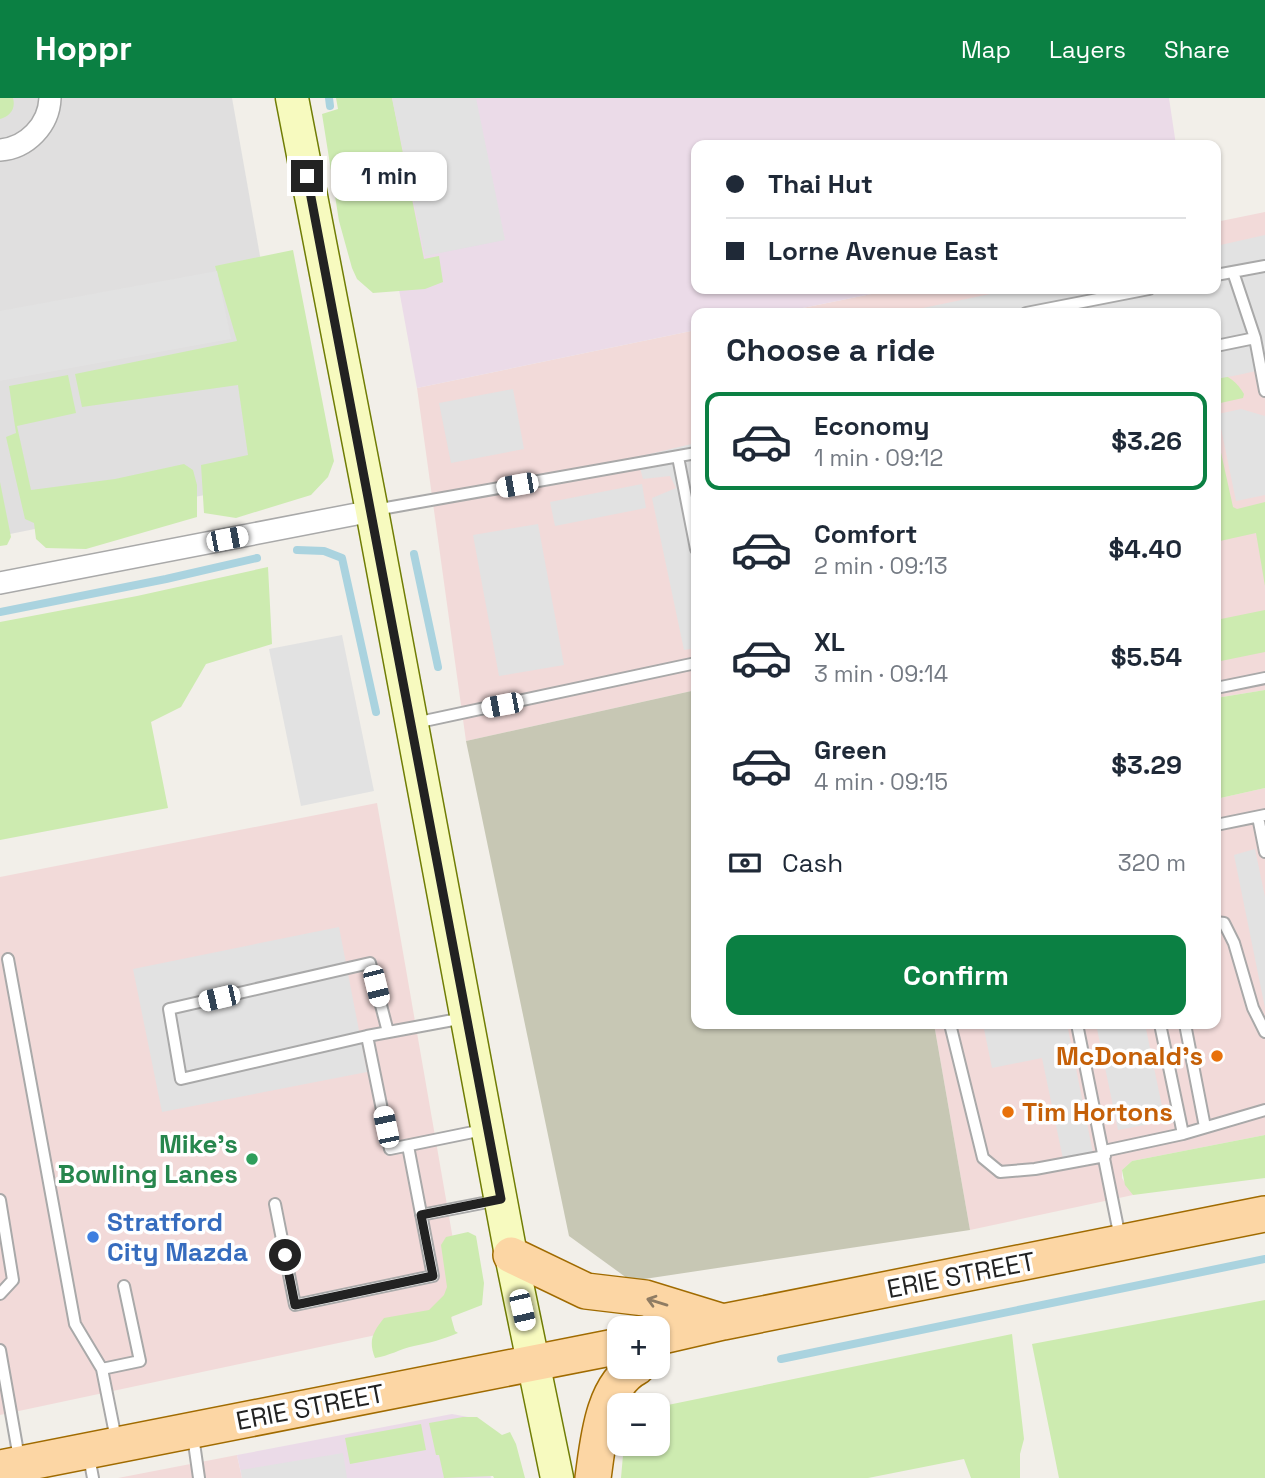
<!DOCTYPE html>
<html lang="en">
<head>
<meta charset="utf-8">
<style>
	body { margin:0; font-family:"Space Grotesk",sans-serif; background:#f6f6f7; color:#1f2937; height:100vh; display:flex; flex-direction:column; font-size:26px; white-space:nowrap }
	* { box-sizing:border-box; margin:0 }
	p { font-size:23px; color:#747a83 }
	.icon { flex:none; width:38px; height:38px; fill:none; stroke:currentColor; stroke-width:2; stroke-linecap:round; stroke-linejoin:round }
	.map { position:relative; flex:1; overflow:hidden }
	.panel { position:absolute; left:691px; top:210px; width:530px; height:721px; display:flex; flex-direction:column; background:#fff; border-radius:14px; box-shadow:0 2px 5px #0004 }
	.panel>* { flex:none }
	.hud { position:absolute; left:691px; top:42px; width:530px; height:154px; border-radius:14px; box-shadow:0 2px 5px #0004; display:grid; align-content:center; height:154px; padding:0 35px; background:#fff }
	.tools { position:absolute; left:607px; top:1218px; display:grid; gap:14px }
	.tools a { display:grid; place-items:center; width:63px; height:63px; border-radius:14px; background:#fff; box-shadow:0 2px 5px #0004; font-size:35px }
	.end { position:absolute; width:32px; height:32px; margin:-16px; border:9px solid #222; background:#fff; box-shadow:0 0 0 4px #fff }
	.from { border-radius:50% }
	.bubble { position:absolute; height:49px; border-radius:14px; background:#fff; box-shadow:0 2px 5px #0004; font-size:23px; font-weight:700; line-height:49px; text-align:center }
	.car { position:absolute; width:21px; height:42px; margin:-21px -10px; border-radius:9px; box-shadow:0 0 5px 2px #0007; background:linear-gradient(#fff 24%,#345 0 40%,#fff 0 76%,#345 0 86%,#fff 0) }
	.hud b { display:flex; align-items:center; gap:24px; height:66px; font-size:26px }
	.hud b+b { border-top:2px solid #e0e1e3 }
	.hud i { width:18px; height:18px; background:#1f2937 }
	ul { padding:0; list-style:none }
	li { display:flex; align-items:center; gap:21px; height:98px; margin:0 14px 10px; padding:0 21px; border:4px solid transparent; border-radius:14px }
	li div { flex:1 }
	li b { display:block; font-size:26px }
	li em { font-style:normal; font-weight:700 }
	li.current { border-color:#0b8043 }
	li>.icon { width:63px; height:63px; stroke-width:1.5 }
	h2 { padding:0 35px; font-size:32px; line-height:84px }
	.pay { display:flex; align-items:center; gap:18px; height:77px; padding:0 35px; font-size:26px }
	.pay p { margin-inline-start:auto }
	.primary-button { display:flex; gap:14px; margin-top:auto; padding:14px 35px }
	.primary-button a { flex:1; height:80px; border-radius:14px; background:#0b8043; color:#fff; font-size:28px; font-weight:700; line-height:80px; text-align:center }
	header { display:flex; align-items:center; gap:42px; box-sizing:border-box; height:98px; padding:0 35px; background:#0b8043; color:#fff }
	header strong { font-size:33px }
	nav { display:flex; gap:38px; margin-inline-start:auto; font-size:24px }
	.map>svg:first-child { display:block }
	.residential { fill:#e0dfdf }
	.commercial { fill:#f2dad9 }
	.industrial { fill:#ebdbe8 }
	.construction { fill:#c7c7b4 }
	.grass { fill:#cdebb0 }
	.parking { fill:#e2e2e2 }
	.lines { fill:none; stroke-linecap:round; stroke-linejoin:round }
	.stream { stroke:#aad3df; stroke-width:8 }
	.service-casing { stroke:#a9a9a9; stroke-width:14 }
	.minor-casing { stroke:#a9a9a9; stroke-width:24 }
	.secondary-casing { stroke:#707d05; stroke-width:35 }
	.primary-casing { stroke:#a06b00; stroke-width:38 }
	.service { stroke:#fff; stroke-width:10 }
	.minor { stroke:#fff; stroke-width:21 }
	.secondary { stroke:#f7fabf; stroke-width:32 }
	.primary { stroke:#fcd6a4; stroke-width:35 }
	.oneway { stroke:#8f7c63 }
	.route { stroke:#222; stroke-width:9 }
	.food-dot { fill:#e8710a; stroke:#fff; stroke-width:2.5 }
	.leisure-dot { fill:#2e9e5b; stroke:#fff; stroke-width:2.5 }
	.shop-dot { fill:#3f7fe0; stroke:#fff; stroke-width:2.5 }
	.labels { text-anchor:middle; stroke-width:7; stroke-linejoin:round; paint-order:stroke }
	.food-label { font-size:26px; font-weight:bold; fill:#c56008; stroke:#fff; text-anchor:end }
	.leisure-label { font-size:26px; font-weight:bold; fill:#27864d; stroke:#fff; text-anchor:end }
	.shop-label { font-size:26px; font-weight:bold; fill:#366cbe; stroke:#fff; text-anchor:start }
	.street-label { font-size:26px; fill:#222; stroke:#fff }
</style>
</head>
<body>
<header>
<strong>Hoppr</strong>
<nav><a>Map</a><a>Layers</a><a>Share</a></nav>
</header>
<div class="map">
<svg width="1265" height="1380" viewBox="0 0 1265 1380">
	<rect width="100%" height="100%" fill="#f2efe9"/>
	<path class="residential" d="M0,0H232L299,378L0,438Z"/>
	<path class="commercial" d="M1265,114V592L1216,600V215H778L896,191H1216V124Z
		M696,232V592L466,643L417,290Z
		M1265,690V1037L1132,1063L1122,1072V1080L1133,1097L970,1132L934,926H1216V701Z
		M377,705L462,1193L451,1221L0,1317V779Z
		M237,1357L242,1380H118Z"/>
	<path class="industrial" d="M364,0H1169L1176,47H696V191H896L778,215H696V232L417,290Z
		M452,1316L479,1321L491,1380H242L237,1357Z"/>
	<path class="construction" d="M696,592V926H934L970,1132L631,1183L569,1138L466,643Z"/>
	<path class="grass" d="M0,0H13C16,11 10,18 0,21Z
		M336,0H392L424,161L439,158L443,184L425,191L373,195L357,181L352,170L339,123L322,16L338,11Z
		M293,152L334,363L328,379L311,397L236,420L204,415L201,367L248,357L238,287L82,309L75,276L237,243L215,168Z
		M1216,274C1229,278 1237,284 1244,296L1243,300L1216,306Z
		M68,277L76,315L17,328L31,392L115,381L184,366L193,372L197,387V419L86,451L46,450L36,441L34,425L25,421L6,339L16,335L9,288Z
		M1216,332L1233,409L1237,411L1265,404V488L1256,435L1220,443L1216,441Z
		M0,384L11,439L7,447L0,448Z
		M268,469L272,546L206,566L181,609L151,624L168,710L0,742V524L137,498Z
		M1265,512V554L1216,564V522Z
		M1265,592V690L1216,701V600Z
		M1265,1037V1080L1133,1097L1125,1087L1122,1072L1132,1063Z
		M468,1134L476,1138L484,1185L482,1207L451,1219L455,1233L458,1235C443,1241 430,1245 414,1248C400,1251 389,1258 375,1260C368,1242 373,1234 384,1220L429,1212L444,1197L447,1189L441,1147L446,1139Z
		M1265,1202V1380H1059L1032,1246Z
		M1012,1236L1024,1341L1020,1356V1380H971L964,1361L868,1380H621L623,1357L626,1346H658V1309Z
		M463,1319H477L502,1337L510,1334L516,1346L525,1380H494L493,1378L444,1380L439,1357H436L429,1325Z
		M421,1326L426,1352L350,1366L345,1340Z"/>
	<path class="parking" d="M392,0H476L505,142L425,158Z
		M1265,137V271L1238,277L1216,281V215H899L1014,191H1216V148Z
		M217,173L231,241L0,283V213Z
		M513,291L524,351L451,365L439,305Z
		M1241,311L1265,318V397L1236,403L1218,316Z
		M696,345V550L684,552L652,400L676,390L670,378L643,381L637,359Z
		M642,386L646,410L555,428L550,404Z
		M538,426L564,567L499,578L473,437Z
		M342,537L374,693L301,708L269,551Z
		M1255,751L1265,799V910L1234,757Z
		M339,829L367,974L162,1014L133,871Z
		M983,926H1067L1093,1055L1063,1061L1042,960L992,970Z
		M1096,926H1145L1165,1023L1118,1032Z
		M343,1355L347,1380H242L241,1372Z"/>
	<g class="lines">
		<path class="stream" d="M329,0L330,8
			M297,452L324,453L342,460L376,614
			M414,456L438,569
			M0,514L166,481L257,460
			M781,1261L1265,1161"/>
		<defs>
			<path id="service" d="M1233,174L1255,240
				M1216,177L1265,168
				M1026,215L1149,191
				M1216,248L1255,240L1265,293
				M678,359L696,451
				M375,412L696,355
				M1216,590L1265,580
				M415,625L696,565
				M1258,719L1265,754
				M1216,727L1265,717
				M1216,824L1224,825L1234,845L1253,910L1265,934
				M8,861L75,1226L102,1271L116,1341
				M464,920L367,938L390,1051L483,1032
				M950,926L983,1060L1000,1074L1035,1071L1105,1058
				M1077,926L1120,1140
				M1185,926L1205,1029
				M367,938L181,981L169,911L370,865L388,934
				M1183,1036L1265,1012
				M1104,1053L1183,1036L1160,926
				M0,1102L13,1182L0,1196
				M275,1106L295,1207L433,1178L408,1048
				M421,1117L498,1102
				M0,1252L19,1360
				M102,1271L140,1263L124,1188
				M193,1338L199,1380
				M89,1359L93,1380"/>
			<path id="minor" d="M0,52C27,50 49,27 50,0
				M0,485L372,413"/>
			<path id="secondary" d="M292,0L372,413L511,1157L557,1380"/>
			<path id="primary" d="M511,1157L586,1193L645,1200L723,1224
				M658,1239L723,1224L1265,1116
				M0,1370L620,1248
				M593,1380C598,1345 602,1287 637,1269"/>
		</defs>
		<use href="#service" class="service-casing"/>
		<use href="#minor" class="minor-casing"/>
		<use href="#secondary" class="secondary-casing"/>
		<use href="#primary" class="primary-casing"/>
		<use href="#service" class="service"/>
		<use href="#minor" class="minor"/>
		<use href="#secondary" class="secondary"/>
		<use href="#primary" class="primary"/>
	</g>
	<defs><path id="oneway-shaft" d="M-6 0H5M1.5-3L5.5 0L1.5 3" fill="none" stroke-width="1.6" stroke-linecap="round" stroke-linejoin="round" transform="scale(1.75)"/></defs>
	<use class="oneway" href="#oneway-shaft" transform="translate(657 1204) rotate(-163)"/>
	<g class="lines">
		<path class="route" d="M285,1157L295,1207L433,1178L421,1117L501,1101L307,78"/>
	</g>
	<g class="food-dot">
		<circle cx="1217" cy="958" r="7"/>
		<circle cx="1008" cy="1014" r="7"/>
	</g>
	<circle class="leisure-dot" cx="252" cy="1061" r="7"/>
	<circle class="shop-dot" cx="93" cy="1139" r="7"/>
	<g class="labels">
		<g class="food-label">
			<text x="1203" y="967">McDonald's</text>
			<text x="1022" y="1023" text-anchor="start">Tim Hortons</text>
		</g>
		<g class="leisure-label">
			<text x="238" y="1055">Mike's<tspan x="238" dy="30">Bowling Lanes</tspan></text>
		</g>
		<g class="shop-label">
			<text x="107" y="1133">Stratford<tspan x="107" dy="30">City Mazda</tspan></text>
		</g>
		<g class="street-label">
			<text transform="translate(961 1177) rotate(-11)" y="9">ERIE STREET</text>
			<text transform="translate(310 1309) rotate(-11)" y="9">ERIE STREET</text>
		</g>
	</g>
</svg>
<div class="tools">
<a>+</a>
<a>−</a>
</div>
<i class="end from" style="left:285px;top:1157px"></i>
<i class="end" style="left:307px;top:78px"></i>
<div class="bubble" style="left:331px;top:54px;width:116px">1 min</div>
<i class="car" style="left:517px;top:387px;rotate:260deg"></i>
<i class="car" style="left:227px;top:441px;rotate:79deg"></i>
<i class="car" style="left:502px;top:607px;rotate:259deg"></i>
<i class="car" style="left:376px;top:888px;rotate:166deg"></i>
<i class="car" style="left:219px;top:900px;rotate:257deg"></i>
<i class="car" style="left:386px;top:1029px;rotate:348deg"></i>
<i class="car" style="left:522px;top:1212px;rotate:167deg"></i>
<div class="hud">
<b><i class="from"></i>Thai Hut</b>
<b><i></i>Lorne Avenue East</b>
</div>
<section class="panel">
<h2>Choose a ride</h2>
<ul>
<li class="current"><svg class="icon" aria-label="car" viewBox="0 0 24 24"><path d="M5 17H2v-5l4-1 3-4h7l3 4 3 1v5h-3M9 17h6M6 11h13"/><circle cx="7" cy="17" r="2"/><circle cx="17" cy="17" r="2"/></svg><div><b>Economy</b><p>1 min · 09:12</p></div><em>$3.26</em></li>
<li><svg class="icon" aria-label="car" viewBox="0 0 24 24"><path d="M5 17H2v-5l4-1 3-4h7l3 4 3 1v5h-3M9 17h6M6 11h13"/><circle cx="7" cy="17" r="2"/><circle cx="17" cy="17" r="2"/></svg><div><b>Comfort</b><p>2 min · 09:13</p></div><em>$4.40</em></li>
<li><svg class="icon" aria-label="car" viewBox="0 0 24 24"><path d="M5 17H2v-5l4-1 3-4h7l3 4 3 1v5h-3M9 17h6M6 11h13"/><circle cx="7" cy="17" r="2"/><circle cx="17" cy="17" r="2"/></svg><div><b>XL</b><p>3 min · 09:14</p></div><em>$5.54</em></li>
<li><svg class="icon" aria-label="car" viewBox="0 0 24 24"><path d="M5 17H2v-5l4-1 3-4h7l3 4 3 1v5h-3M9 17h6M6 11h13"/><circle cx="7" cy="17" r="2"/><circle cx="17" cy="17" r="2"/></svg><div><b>Green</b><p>4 min · 09:15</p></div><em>$3.29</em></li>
</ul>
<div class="pay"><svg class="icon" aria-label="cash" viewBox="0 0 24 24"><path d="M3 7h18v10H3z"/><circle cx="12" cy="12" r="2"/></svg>Cash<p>320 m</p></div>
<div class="primary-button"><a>Confirm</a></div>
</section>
</div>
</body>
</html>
